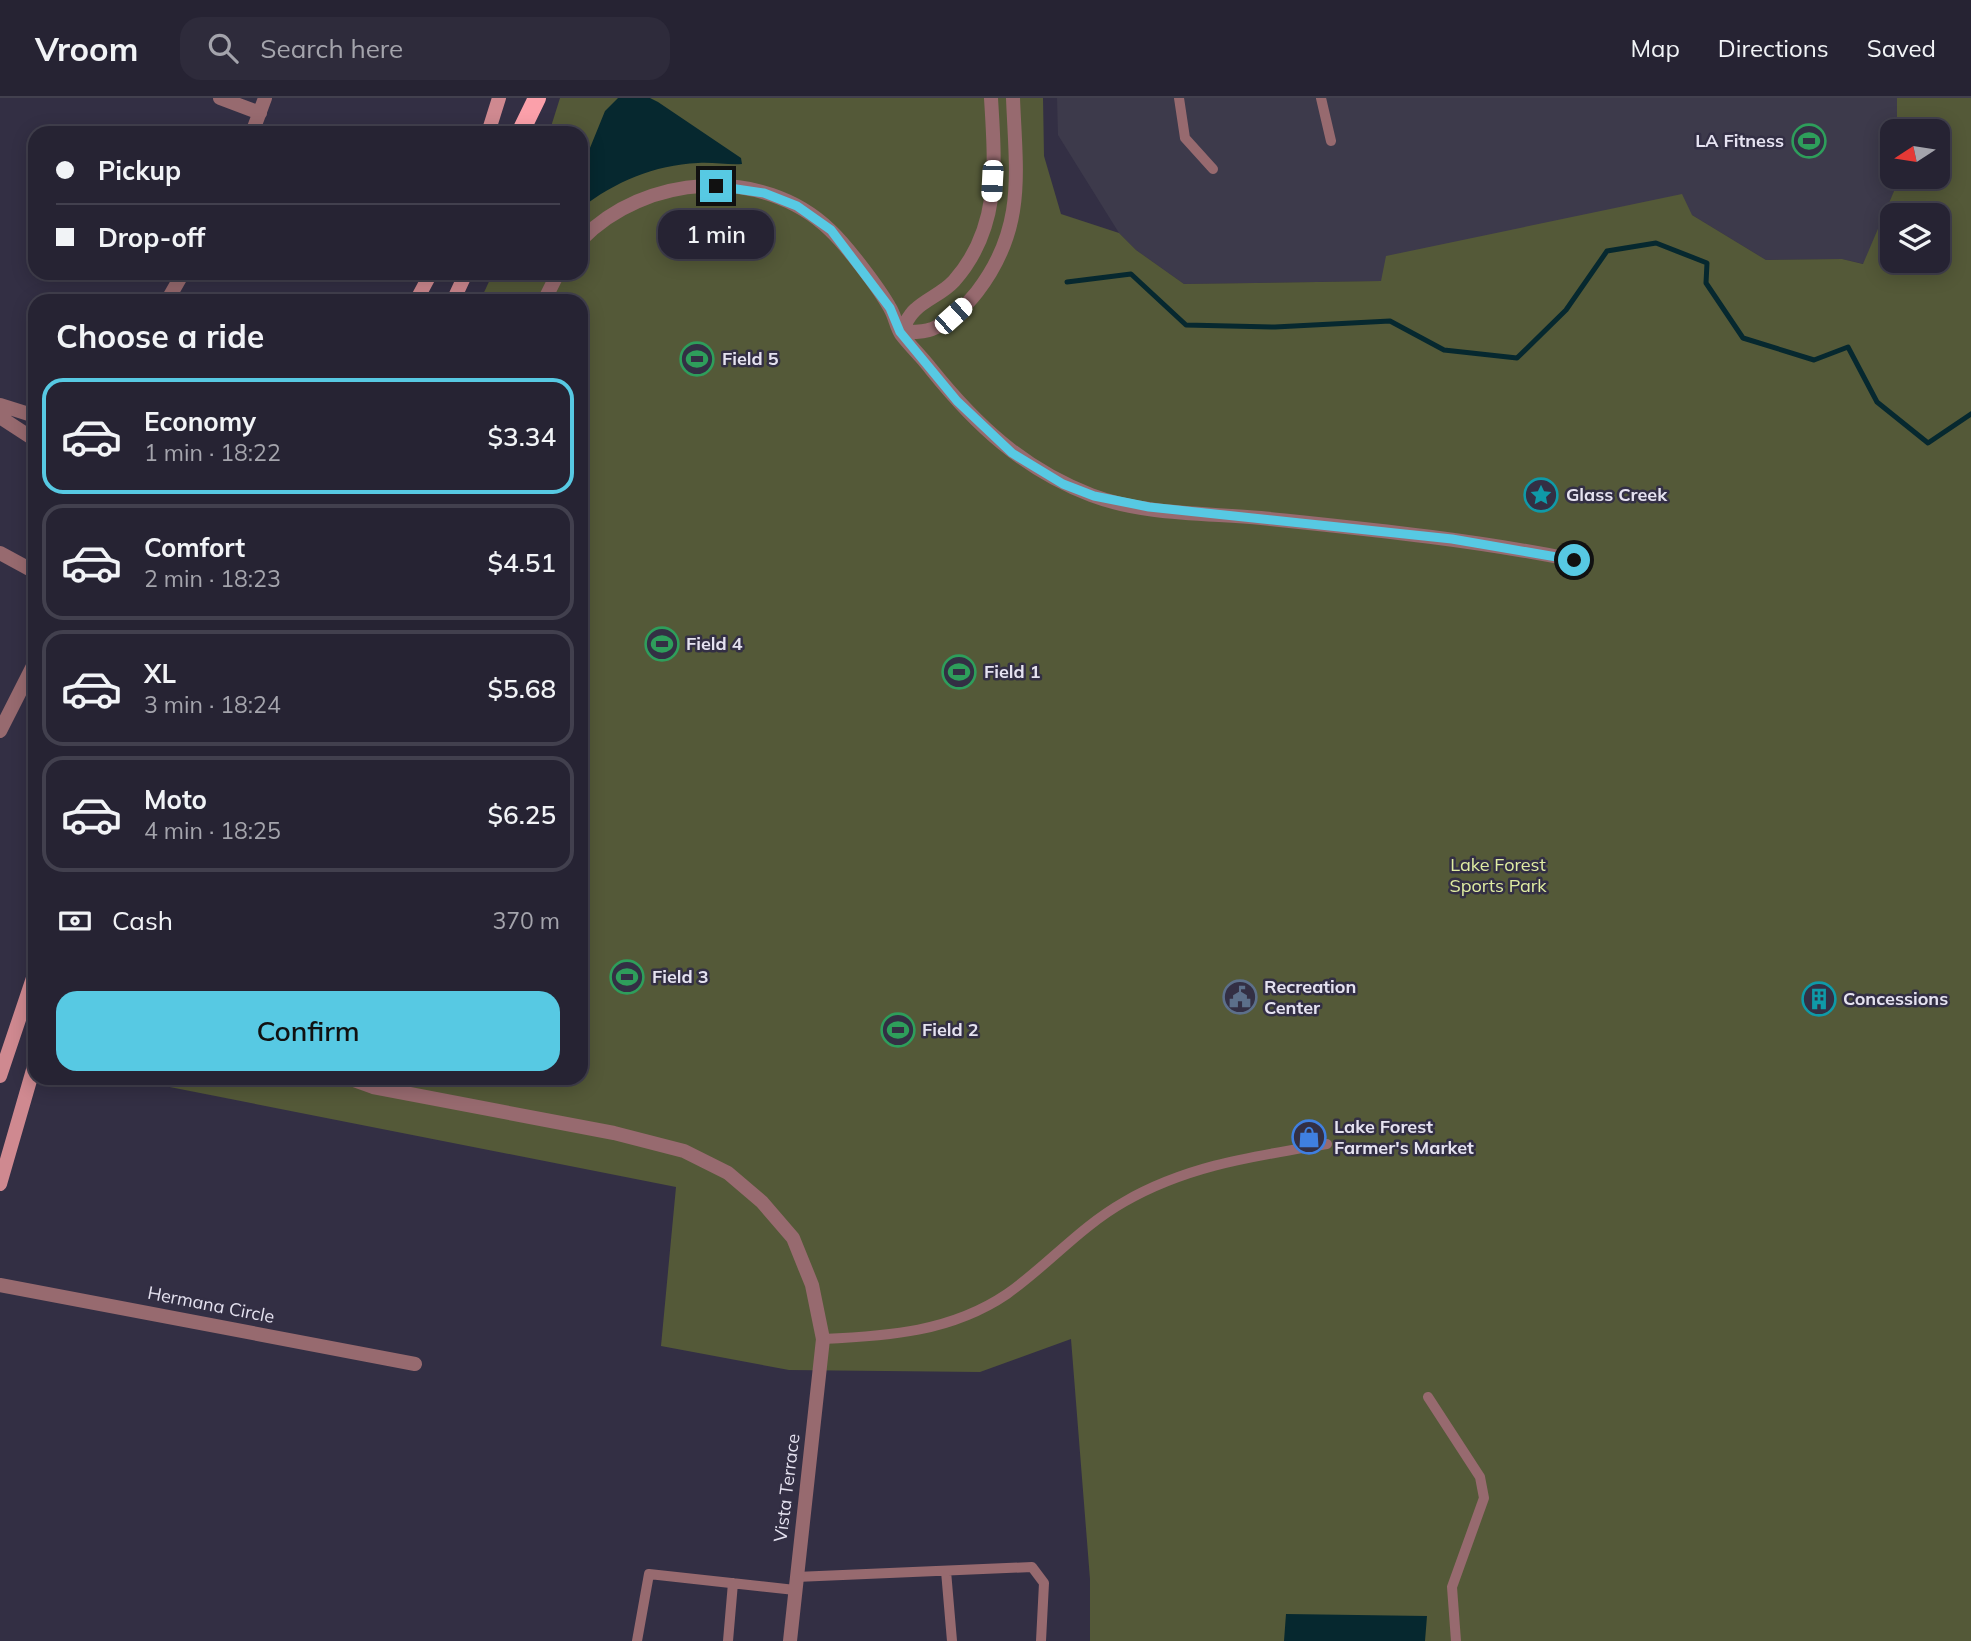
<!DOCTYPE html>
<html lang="en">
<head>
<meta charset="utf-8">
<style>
	body { margin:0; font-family:Mulish,sans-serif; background:#2e2b3b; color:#f1f3f6; height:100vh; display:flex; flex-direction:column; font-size:26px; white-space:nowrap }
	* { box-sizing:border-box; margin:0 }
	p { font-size:23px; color:#a4a4ac }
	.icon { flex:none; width:38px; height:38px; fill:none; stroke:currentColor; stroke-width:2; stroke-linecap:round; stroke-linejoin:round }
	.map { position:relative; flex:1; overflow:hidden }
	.panel { position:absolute; left:28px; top:196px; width:560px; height:791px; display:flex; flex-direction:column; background:#262333; border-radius:21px; box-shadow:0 4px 18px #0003,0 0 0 2px #42404e }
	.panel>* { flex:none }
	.hud { position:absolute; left:28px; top:28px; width:560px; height:154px; border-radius:21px; box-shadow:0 4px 18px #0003,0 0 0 2px #42404e; display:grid; align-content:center; height:154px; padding:0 28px; background:#262333 }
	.needle { width:46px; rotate:258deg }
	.controls { position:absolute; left:1880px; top:21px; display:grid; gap:14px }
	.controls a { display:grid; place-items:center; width:70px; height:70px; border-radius:14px; background:#262333; box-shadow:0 4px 18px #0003,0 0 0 2px #42404e; font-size:35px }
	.end { position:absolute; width:32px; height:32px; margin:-16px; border:9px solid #57c9e3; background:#111; box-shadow:0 0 0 4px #111 }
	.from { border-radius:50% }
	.bubble { position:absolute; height:49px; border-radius:21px; background:#262333; box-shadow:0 4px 18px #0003,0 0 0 2px #42404e; font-size:23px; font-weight:600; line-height:49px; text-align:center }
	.car { position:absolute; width:21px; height:42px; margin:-21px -10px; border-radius:9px; box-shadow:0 0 5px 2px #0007; background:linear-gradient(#fff 24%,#345 0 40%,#fff 0 76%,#345 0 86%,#fff 0) }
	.hud b { display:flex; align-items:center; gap:24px; height:66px; font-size:26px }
	.hud b+b { border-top:2px solid #42404e }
	.hud i { width:18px; height:18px; background:#f1f3f6 }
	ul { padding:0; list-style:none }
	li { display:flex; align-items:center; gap:21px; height:116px; margin:0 14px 10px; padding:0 14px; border:4px solid #42404e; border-radius:21px }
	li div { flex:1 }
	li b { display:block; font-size:26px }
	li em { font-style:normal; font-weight:600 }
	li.current { border-color:#57c9e3 }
	li>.icon { width:63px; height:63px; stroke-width:1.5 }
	h2 { padding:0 28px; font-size:32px; line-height:84px }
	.pay { display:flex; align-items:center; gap:18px; height:77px; padding:0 28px; font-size:26px }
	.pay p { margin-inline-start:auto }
	.primary-button { display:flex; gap:14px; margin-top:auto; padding:14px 28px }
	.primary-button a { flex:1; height:80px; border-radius:21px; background:#57c9e3; color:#111; font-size:28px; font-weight:600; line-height:80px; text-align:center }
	header { display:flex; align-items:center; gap:42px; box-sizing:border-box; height:98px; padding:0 35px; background:#262333; border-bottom:2px solid #42404e }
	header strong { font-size:33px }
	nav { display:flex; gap:38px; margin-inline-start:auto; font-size:24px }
	.search { width:490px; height:63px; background:#2e2b3b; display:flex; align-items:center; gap:18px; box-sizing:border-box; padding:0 24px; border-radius:21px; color:#a4a4ac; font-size:26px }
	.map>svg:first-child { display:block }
	.commercial { fill:#3d3a4b }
	.green { fill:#545938; fill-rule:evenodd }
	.water { fill:#06282f }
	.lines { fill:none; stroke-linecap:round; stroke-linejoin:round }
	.stream { stroke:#06282f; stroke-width:5 }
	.service { stroke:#976a6f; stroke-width:10 }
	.minor { stroke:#976a6f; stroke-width:14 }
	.tertiary { stroke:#976a6f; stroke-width:14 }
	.secondary { stroke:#cf8990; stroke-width:14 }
	.primary { stroke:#fba0aa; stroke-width:18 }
	.route { stroke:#57c9e3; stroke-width:9 }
	.labels { text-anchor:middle; stroke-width:5; stroke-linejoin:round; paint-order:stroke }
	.poi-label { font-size:18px; font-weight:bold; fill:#e5e2f0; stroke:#332f44; text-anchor:start }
	.park-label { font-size:18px; fill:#e0eda2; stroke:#332f44 }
	.street-label { font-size:18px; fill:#e5e2f0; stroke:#332f44 }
</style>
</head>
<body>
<header>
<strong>Vroom</strong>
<div class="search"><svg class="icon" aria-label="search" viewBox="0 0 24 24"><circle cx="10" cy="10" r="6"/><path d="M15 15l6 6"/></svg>Search here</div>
<nav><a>Map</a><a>Directions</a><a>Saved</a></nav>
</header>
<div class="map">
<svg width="1971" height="1543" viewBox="0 0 1971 1543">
	<rect width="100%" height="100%" fill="#332f44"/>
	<path class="commercial" d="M1057,0H1897V33H1892V79H1900L1864,166L1842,161L1766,162L1692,117L1381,183L1184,186L1136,152L1119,135L1058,37Z"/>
	<path class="green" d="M560,0H1043L1044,58L1061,116L1119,135L1136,152L1184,186L1381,183L1386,158L1682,96L1692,117L1766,162L1842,161L1863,166L1900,79H1937V33H1897V0H1971V1543H1090V1481L1071,1241L980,1274L789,1272L661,1248L676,1089L124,980H581V203H480L493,175H581V35H549ZM1892,117H1937V163H1892Z"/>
	<path class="water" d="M618,0H650L658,4L741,60L742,66C728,67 713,64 698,65C654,67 615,84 581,110V72L605,13Z
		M1286,1516L1427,1518L1425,1543H1284Z"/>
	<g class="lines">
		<path class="stream" d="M1067,184L1131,176L1186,227L1275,229L1390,223L1444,252L1517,260L1566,212L1607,153L1656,145L1707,165L1706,185L1743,240L1814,262L1848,249L1877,304L1928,345L1971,316"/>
		<path class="service" d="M1179,0L1185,40L1213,71
			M1321,0L1331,43
			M823,1241C888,1238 951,1234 1007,1196C1048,1167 1080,1129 1124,1104C1188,1067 1256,1058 1327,1046
			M1428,1299L1480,1379L1484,1400L1452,1489L1456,1543
			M946,1473L952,1543
			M796,1479L1032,1469L1044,1485L1041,1543
			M637,1543L649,1476L795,1492
			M728,1543L733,1485"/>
		<path class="minor" d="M220,0L260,15
			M252,35L265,0
			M167,203L183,175
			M0,307L35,318
			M0,319L35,342
			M0,455L35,474
			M0,633L35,564
			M0,1187L415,1266"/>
		<path class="tertiary" d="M581,142C644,76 763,67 830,132C847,148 879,190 890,210C895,218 896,228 901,236C910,248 922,259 931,271C976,327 1023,371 1091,397C1143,417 1206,415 1261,420C1366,431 1470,441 1574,462
			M544,203L558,175
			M900,234C910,234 923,235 932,231C948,225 967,207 977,194C1026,130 1016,76 1013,0
			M900,234C905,227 909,217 915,212C926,201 942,196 954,183C1001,130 995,67 991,0
			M348,980L373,989L614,1035L684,1053L728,1075L762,1104L793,1140L812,1187L823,1241L790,1543"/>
		<path class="secondary" d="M488,35L499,0
			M416,203L431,175
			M453,203L466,175
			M0,978L35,874
			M0,1086L35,965"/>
		<path class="primary" d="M520,35L537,0"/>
	</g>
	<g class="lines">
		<path class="route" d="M716,88L764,95L797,108L831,132L890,210L900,234L957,303L1012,355L1063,386L1094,398L1149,409L1452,441L1574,462"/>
	</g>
	<defs>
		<symbol id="stadium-ring" viewBox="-11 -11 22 22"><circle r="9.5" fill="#332f44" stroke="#2e9e5b" stroke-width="1.5"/><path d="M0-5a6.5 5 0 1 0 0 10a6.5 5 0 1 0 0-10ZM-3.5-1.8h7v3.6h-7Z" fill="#2e9e5b"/></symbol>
		<symbol id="sight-ring" viewBox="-11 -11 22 22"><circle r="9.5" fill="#332f44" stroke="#0f9aa8" stroke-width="1.5"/><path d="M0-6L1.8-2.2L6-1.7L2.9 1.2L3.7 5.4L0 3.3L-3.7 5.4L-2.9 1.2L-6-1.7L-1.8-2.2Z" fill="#0f9aa8"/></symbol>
		<symbol id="civic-ring" viewBox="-11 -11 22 22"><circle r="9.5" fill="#332f44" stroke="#5c6f8a" stroke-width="1.5"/><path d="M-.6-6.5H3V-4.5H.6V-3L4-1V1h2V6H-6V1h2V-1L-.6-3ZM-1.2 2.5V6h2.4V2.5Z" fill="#5c6f8a"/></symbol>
		<symbol id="building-ring" viewBox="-11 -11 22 22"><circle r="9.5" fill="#332f44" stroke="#0f9aa8" stroke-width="1.5"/><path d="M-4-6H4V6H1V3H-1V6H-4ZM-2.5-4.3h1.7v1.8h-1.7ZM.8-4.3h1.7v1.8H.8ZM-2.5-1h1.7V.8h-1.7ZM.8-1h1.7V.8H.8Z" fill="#0f9aa8"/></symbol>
		<symbol id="shop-ring" viewBox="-11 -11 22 22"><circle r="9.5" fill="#332f44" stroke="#3f7fe0" stroke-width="1.5"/><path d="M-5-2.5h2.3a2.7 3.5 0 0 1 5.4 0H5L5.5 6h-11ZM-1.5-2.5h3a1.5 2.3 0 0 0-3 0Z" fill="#3f7fe0"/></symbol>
	</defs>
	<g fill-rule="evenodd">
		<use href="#stadium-ring" x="1790" y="24" width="38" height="38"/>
		<use href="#stadium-ring" x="678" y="242" width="38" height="38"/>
		<use href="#sight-ring" x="1522" y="378" width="38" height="38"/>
		<use href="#stadium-ring" x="643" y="527" width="38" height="38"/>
		<use href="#stadium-ring" x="940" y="555" width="38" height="38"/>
		<use href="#stadium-ring" x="608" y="860" width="38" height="38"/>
		<use href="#civic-ring" x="1221" y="880" width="38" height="38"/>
		<use href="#building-ring" x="1800" y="882" width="38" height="38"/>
		<use href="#stadium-ring" x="879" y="913" width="38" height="38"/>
		<use href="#shop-ring" x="1290" y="1020" width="38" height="38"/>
	</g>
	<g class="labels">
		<g class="poi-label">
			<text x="1784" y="49" text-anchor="end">LA Fitness</text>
			<text x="722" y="267">Field 5</text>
			<text x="1566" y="403">Glass Creek</text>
			<text x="686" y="552">Field 4</text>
			<text x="984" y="580">Field 1</text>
			<text x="652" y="885">Field 3</text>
			<text x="1264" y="895">Recreation<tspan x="1264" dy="21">Center</tspan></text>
			<text x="1843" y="907">Concessions</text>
			<text x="922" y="938">Field 2</text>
			<text x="1334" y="1035">Lake Forest<tspan x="1334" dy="21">Farmer's Market</tspan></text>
		</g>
		<g class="park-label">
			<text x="1498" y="773">Lake Forest<tspan x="1498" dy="21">Sports Park</tspan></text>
		</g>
		<g class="street-label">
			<text transform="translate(211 1207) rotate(11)" y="6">Hermana Circle</text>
			<text transform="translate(787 1390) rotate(-83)" y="6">Vista Terrace</text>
		</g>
	</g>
</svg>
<div class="controls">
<a><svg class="needle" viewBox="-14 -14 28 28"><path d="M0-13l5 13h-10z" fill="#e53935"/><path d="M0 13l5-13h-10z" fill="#a4a4ac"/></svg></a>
<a><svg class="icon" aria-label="layers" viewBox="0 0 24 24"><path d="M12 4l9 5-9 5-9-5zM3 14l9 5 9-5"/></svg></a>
</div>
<i class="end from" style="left:1574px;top:462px"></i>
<i class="end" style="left:716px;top:88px"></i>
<div class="bubble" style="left:658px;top:112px;width:116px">1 min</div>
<i class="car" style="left:992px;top:83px;rotate:183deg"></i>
<i class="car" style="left:953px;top:218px;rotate:48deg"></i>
<div class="hud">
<b><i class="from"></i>Pickup</b>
<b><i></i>Drop-off</b>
</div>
<section class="panel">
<h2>Choose a ride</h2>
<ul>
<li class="current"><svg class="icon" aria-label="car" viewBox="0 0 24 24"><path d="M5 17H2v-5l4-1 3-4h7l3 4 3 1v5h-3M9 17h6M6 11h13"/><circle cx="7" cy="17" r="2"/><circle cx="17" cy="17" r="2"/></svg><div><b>Economy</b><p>1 min · 18:22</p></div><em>$3.34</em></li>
<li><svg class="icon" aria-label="car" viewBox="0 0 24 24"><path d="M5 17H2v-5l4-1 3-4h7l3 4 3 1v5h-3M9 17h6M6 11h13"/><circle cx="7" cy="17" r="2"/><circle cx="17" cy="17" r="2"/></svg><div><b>Comfort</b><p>2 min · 18:23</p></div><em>$4.51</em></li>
<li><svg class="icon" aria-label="car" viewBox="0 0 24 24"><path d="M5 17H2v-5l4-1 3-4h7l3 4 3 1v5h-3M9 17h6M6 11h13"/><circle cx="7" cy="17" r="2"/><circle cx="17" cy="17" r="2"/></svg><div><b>XL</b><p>3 min · 18:24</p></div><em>$5.68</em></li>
<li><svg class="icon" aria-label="car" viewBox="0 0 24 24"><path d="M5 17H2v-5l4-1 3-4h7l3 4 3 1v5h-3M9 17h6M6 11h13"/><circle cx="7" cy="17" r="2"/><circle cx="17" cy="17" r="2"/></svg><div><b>Moto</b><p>4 min · 18:25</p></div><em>$6.25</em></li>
</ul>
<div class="pay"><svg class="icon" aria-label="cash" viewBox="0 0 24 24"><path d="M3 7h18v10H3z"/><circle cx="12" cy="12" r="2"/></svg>Cash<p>370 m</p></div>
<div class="primary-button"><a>Confirm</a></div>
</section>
</div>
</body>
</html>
